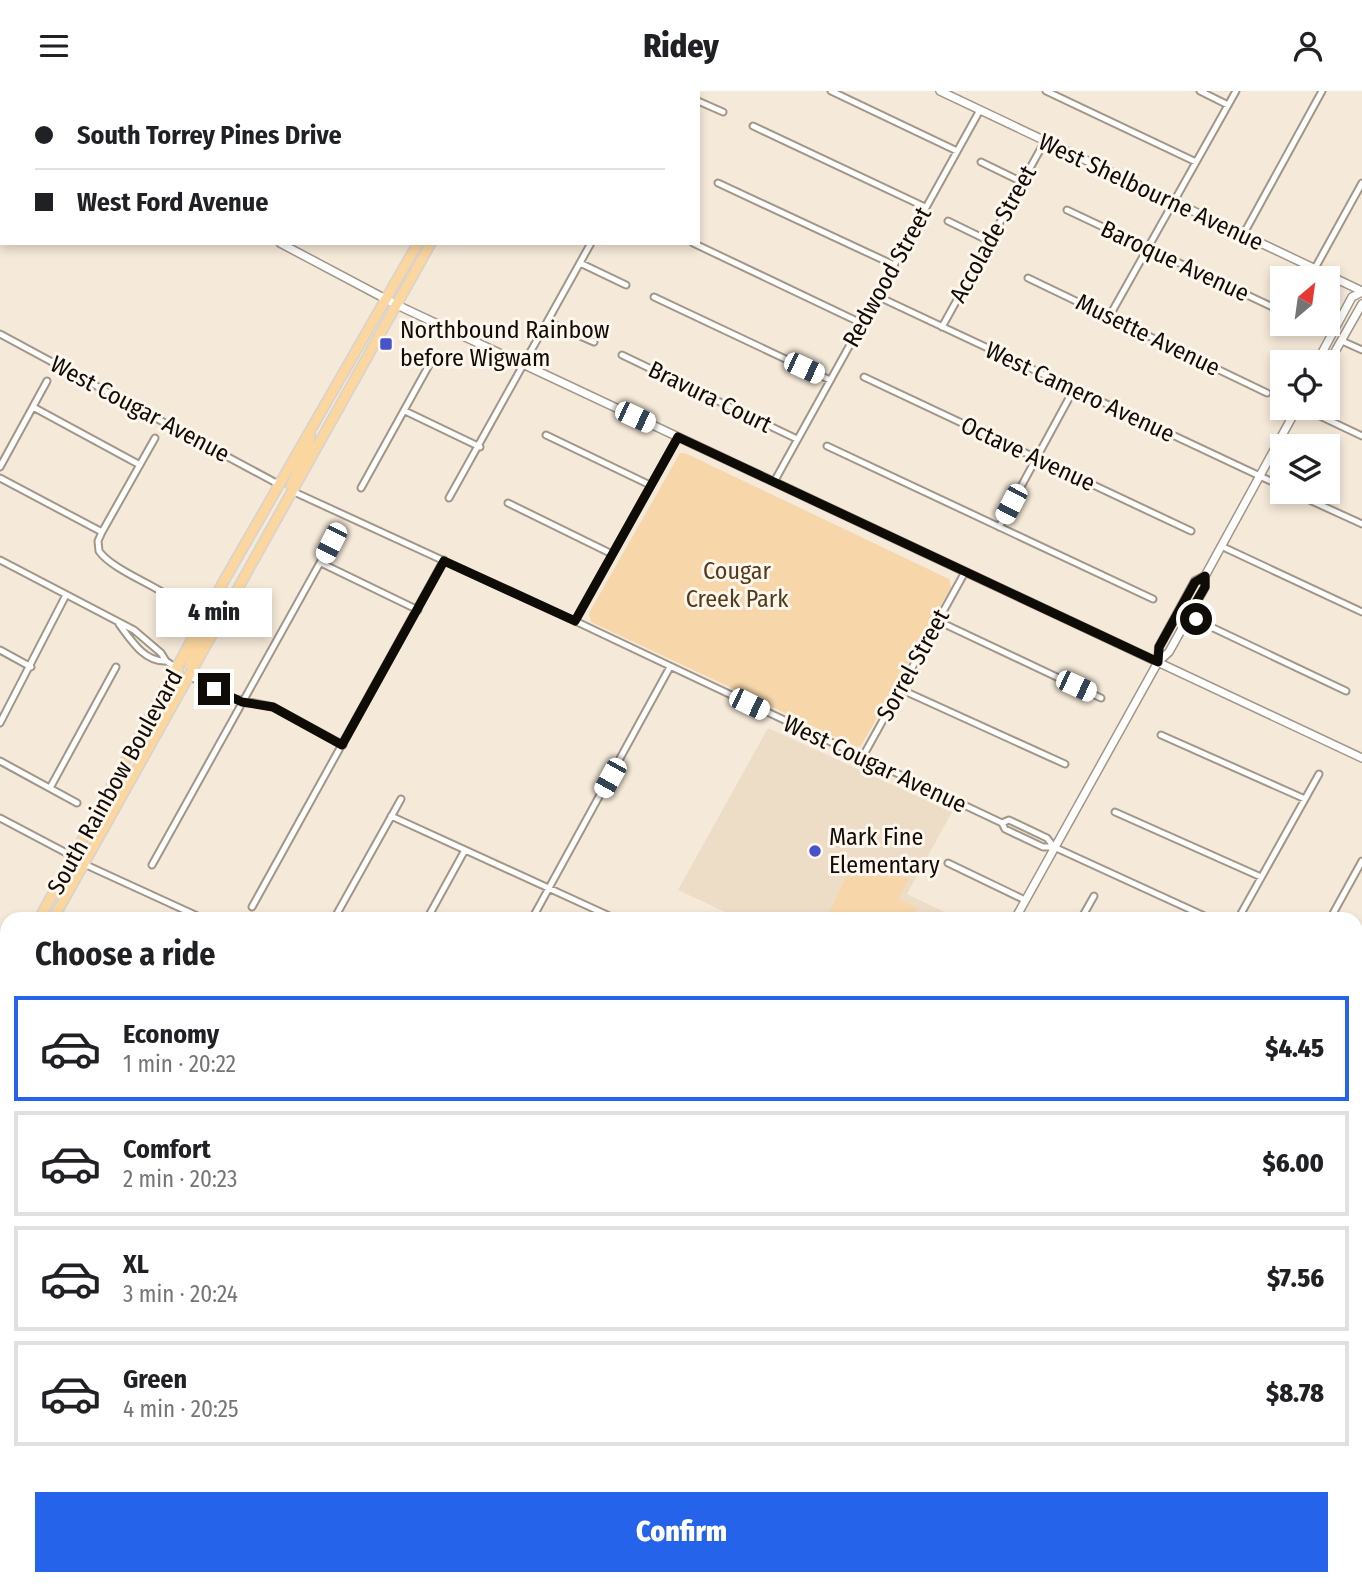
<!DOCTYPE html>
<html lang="en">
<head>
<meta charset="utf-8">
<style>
	body { margin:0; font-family:"Fira Sans Condensed",sans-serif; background:#f6f6f6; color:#202124; height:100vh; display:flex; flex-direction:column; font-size:26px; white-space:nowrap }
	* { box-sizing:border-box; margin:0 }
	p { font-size:23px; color:#757577 }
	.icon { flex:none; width:38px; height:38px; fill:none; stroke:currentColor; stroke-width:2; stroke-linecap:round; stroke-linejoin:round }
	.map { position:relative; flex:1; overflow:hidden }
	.drawer { position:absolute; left:0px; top:821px; width:1363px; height:674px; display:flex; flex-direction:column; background:#fff; border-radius:21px 21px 0 0; box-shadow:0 4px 10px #0003 }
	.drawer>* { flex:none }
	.guide { position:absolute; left:0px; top:0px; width:700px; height:154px; box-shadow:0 4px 10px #0003; display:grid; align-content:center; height:154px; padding:0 35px; background:#fff }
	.needle { width:46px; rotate:29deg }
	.controls { position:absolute; left:1270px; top:175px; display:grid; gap:14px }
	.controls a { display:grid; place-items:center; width:70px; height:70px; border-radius:0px; background:#fff; box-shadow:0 4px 10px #0003; font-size:35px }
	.end { position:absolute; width:32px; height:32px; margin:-16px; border:9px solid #0f0b07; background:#fff; box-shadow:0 0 0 4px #fff }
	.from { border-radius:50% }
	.bubble { position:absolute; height:49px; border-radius:0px; background:#fff; box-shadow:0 4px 10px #0003; font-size:23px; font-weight:800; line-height:49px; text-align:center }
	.car { position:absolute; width:21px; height:42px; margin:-21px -10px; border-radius:9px; box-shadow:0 0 5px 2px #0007; background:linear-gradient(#fff 24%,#345 0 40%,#fff 0 76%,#345 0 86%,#fff 0) }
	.guide b { display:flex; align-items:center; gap:24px; height:66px; font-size:26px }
	.guide b+b { border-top:2px solid #e0e0e0 }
	.guide i { width:18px; height:18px; background:#202124 }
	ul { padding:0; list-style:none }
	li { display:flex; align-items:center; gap:21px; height:105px; margin:0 14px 10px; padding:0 21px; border:4px solid #e0e0e0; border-radius:0px }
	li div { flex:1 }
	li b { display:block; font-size:26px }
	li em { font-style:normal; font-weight:800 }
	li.selected { border-color:#2563eb }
	li>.icon { width:63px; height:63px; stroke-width:1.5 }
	h2 { padding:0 35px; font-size:32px; line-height:84px }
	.button { display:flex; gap:14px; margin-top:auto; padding:14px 35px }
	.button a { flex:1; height:80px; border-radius:0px; background:#2563eb; color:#fff; font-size:28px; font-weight:800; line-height:80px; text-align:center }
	header { display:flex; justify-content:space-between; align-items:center; height:91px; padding:0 35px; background:#fff; font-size:32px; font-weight:800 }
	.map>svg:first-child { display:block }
	.built { fill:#edddc6 }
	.green { fill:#f7d6aa }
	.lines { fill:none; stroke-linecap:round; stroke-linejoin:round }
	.minor-casing { stroke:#a19687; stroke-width:9 }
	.tertiary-casing { stroke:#a19687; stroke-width:10 }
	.primary-casing { stroke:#d4d3d2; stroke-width:12 }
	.trunk-casing { stroke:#d4d3d2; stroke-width:13 }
	.minor { stroke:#fff; stroke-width:5 }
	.tertiary { stroke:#fff; stroke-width:7 }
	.primary { stroke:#fbd69e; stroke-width:9 }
	.trunk { stroke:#fac87e; stroke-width:10 }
	.route { stroke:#0f0b07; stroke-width:9 }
	.poi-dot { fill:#4754c9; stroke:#fff7ed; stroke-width:2.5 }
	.labels { text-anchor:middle; stroke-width:6; stroke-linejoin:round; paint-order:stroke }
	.street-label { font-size:24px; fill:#0f0b07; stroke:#fff7ed }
	.poi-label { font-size:24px; fill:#0f0b07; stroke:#fff7ed; text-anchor:start }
	.park-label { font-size:24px; fill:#513b1a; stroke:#fff7ed }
</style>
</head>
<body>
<header><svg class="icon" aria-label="menu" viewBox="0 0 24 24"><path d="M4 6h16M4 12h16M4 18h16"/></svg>Ridey<svg class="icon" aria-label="person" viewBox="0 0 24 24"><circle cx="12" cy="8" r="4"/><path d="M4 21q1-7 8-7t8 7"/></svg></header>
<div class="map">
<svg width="1362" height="1493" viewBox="0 0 1362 1493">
	<rect width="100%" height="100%" fill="#f5e9d9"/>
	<path class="built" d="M768,637L952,721L907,803L959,828H740L678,799Z
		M1356,1249L1362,1252V1493H1142L1145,1488H1356Z
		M771,1488H1013L1009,1493H768Z"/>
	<path class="green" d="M680,362H685L949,488L951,496L861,655L857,656L591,531L589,522Z
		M866,770L909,788L898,808L917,817L912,828H826L853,772L858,774Z"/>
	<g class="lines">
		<defs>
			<path id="minor" d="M107,0L110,2
				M678,0L682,2
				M831,0L957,60
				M1046,0L1196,71
				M1200,0L1228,14
				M42,2L43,0
				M115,2L116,0
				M229,2L230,0
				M698,10L723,21
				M753,35L925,116
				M981,71L1022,91
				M0,77L2,74
				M718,92L894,174
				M1067,119L1283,221
				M948,130L989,150
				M1243,144L1322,0
				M693,152L861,232
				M580,172L626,194
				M1314,179L1362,92
				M1028,187L1267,302
				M877,205L1283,396
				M654,206L830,289
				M1109,226L1236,0
				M548,231L594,251
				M942,236L1045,50
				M0,243L280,394
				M1342,250L1362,259
				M622,264L797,348
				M864,286L1191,440
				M33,316L140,374
				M1303,317L1362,345
				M405,320L480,356
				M546,344L650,394
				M155,347L102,441L98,450L99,460C112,479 158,495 179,512
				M827,355L1153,508
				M0,376L47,290
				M0,387L102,441
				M774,391L980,19
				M361,397L433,267
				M292,400L575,530L1002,732L1005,738L1043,756H1054L1211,828
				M1292,401L1362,433
				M449,407L591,152
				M508,412L612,463
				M999,436L1074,298
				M1221,455L1362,521
				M0,469L134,539L161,562L166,570L178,578
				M321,472L418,519
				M1188,525L1346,600
				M575,530L678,346
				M938,530L1101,607
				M119,533C131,549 144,571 166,570
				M0,559L31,576
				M189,585L231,607L273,616L343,654
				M900,598L1065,673
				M0,632L66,504
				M1161,644L1305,708
				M862,667L965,481
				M0,670L77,712
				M50,697L116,576
				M1115,721L1261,786
				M391,725L616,828
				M0,727L74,766
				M1002,732L1009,729L1047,747L1054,756
				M948,772L1025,809
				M84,773L204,828
				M152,774L331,452
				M252,816L444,469
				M337,823L347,828
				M334,828L401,708
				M427,828L465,759
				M532,828L670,576
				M1081,828L1094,805
				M1238,828L1319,683
				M1330,828L1362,770
				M1356,895L1362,898
				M1356,983L1362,986
				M1361,1090L1362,1087
				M1356,1193L1362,1196
				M0,1208L7,1196
				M0,1220L7,1224
				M1129,1488L1141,1493"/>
			<path id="tertiary" d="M940,0L1362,200
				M0,4L2,5
				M280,152L397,214L1362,667
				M1317,271L1352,206L1362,201
				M1328,273L1362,213
				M1158,570L1159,556L1195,490L1205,485
				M1015,828L1158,571L1169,561L1205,496V485L1297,317
				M0,955L7,958
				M0,973L7,976
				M1356,1131L1362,1133
				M642,1493L646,1488"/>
			<path id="primary" d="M501,2L502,0
				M516,2L517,0
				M291,395L309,355L310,343
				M189,574L202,546L203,535
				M162,625L179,589L178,578
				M39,828L225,488L418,152
				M53,828L431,152
				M0,900L7,887
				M0,923L7,910"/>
			<path id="trunk" d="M0,1463L7,1465
				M84,1488L102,1493
				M0,1489L14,1493"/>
		</defs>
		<use href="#minor" class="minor-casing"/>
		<use href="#tertiary" class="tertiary-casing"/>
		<use href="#primary" class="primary-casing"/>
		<use href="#trunk" class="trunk-casing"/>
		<use href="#minor" class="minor"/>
		<use href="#tertiary" class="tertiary"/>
		<use href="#primary" class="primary"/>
		<use href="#trunk" class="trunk"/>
	</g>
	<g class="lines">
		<path class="route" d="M214,598L242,611L273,616L342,654L444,470L575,530L678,346L1158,571L1159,556L1195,491L1205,485V496L1188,525L1196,528"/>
	</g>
	<g class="poi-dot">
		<rect x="379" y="246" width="14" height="14" rx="3.5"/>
		<circle cx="815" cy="760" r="7"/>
	</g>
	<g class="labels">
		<g class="street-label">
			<text transform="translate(1151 101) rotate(25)" y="8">West Shelbourne Avenue</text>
			<text transform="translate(993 143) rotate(-61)" y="8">Accolade Street</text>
			<text transform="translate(1175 170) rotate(25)" y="8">Baroque Avenue</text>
			<text transform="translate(887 186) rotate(-61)" y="8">Redwood Street</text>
			<text transform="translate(1148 244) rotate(26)" y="8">Musette Avenue</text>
			<text transform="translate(1080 301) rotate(25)" y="8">West Camero Avenue</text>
			<text transform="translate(710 306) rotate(26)" y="8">Bravura Court</text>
			<text transform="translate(140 318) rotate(28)" y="8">West Cougar Avenue</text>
			<text transform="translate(1028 363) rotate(25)" y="8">Octave Avenue</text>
			<text transform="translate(913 574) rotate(-61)" y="8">Sorrel Street</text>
			<text transform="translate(875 673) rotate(25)" y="8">West Cougar Avenue</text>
			<text transform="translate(115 691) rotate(-61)" y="8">South Rainbow Boulevard</text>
		</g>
		<g class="poi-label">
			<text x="400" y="247">Northbound Rainbow<tspan x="400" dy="28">before Wigwam</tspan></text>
			<text x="829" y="754">Mark Fine<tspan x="829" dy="28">Elementary</tspan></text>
		</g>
		<g class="park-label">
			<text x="737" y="488">Cougar<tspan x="737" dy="28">Creek Park</tspan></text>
		</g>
	</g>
</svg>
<div class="controls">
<a><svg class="needle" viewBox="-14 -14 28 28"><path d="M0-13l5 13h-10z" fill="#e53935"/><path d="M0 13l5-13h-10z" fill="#757577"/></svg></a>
<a><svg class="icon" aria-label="locate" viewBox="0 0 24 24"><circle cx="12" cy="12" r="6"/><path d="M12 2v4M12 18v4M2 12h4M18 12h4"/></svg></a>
<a><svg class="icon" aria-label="layers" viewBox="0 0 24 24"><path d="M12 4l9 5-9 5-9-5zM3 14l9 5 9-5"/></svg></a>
</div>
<i class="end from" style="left:1196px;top:528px"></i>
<i class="end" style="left:214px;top:598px"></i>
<div class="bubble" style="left:156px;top:497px;width:116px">4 min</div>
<i class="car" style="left:804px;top:277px;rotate:115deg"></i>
<i class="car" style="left:635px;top:326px;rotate:115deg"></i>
<i class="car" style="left:1011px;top:413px;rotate:208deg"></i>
<i class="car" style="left:331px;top:452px;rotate:207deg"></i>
<i class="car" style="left:1076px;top:595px;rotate:115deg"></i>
<i class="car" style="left:749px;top:613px;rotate:116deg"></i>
<i class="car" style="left:610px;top:687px;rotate:209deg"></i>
<div class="guide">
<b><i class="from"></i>South Torrey Pines Drive</b>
<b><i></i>West Ford Avenue</b>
</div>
<section class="drawer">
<h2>Choose a ride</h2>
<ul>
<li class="selected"><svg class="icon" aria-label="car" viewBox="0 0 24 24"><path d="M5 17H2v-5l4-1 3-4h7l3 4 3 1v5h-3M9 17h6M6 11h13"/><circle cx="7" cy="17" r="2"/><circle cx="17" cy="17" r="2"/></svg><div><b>Economy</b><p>1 min · 20:22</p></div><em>$4.45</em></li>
<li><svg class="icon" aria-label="car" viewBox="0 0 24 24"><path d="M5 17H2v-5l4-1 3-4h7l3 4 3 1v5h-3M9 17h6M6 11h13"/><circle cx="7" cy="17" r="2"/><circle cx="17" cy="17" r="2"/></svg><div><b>Comfort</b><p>2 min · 20:23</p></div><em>$6.00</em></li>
<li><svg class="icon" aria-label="car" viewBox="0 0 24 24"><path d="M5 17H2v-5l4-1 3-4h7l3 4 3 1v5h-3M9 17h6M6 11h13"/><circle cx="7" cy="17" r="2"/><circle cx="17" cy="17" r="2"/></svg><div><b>XL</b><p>3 min · 20:24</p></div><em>$7.56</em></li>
<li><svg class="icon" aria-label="car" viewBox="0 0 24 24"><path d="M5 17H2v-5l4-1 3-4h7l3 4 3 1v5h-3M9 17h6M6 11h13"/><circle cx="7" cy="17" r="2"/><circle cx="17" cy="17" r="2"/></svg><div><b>Green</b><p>4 min · 20:25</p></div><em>$8.78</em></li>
</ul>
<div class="button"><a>Confirm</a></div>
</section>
</div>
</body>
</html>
